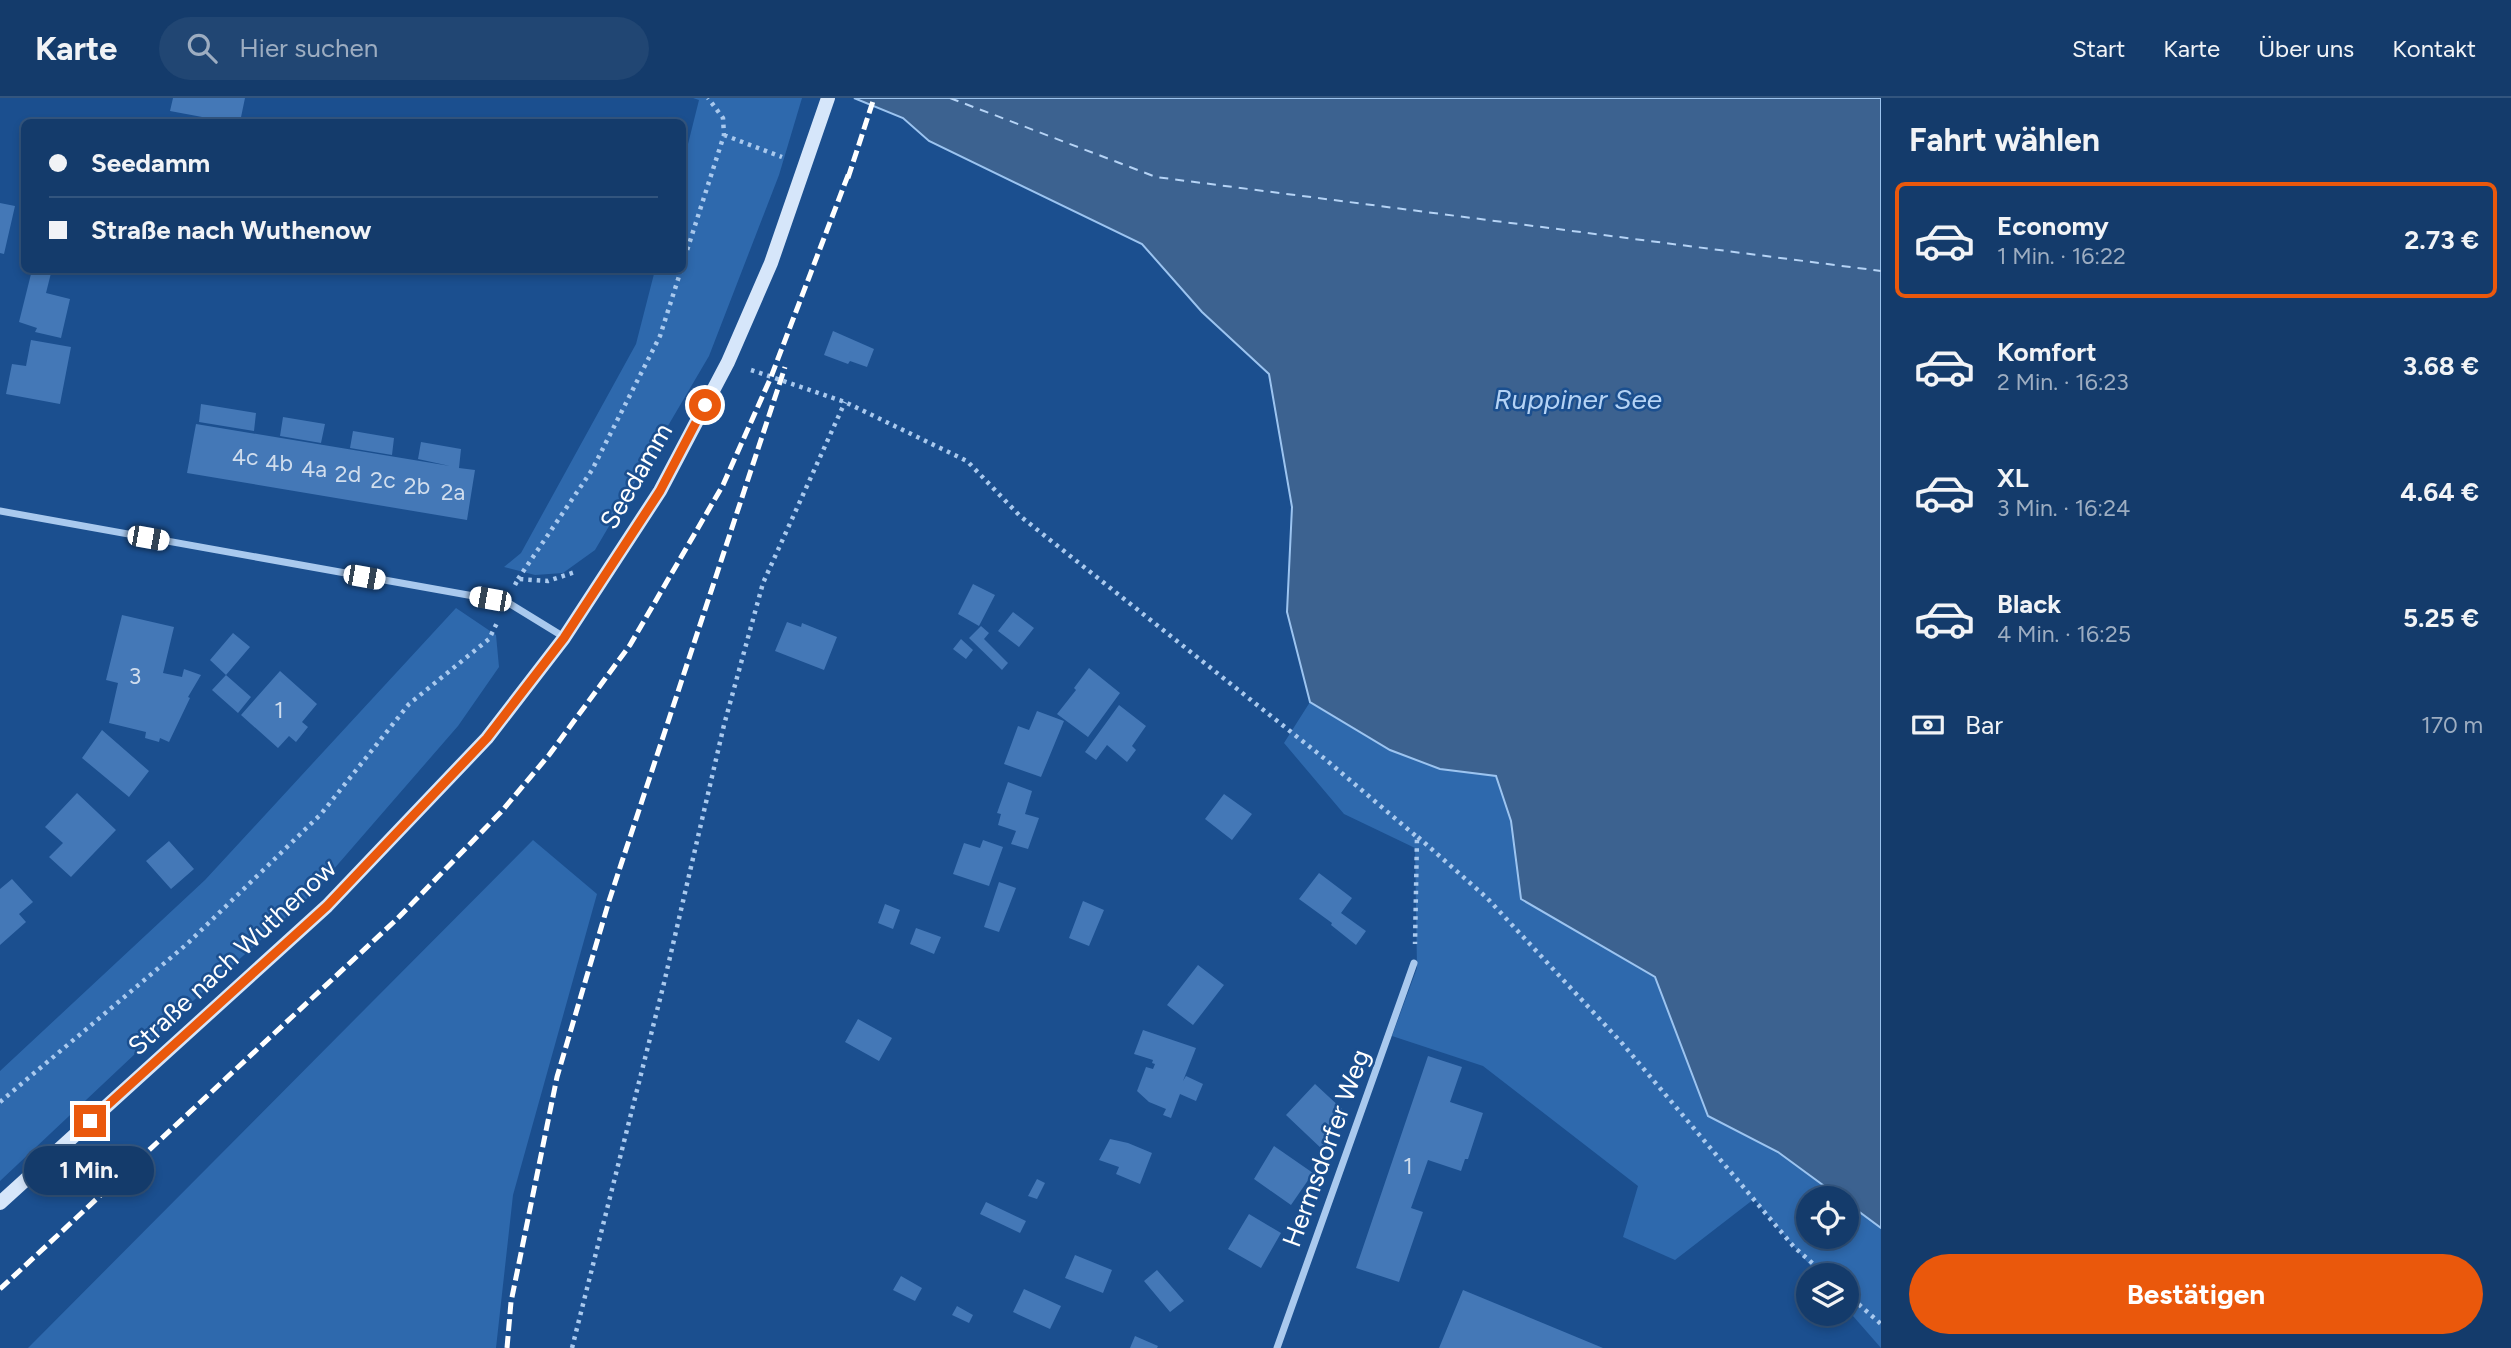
<!DOCTYPE html>
<html lang="de">
<head>
<meta charset="utf-8">
<style>
	body { margin:0; font-family:Figtree,sans-serif; background:#214673; color:#f1f3f6; height:100vh; display:flex; flex-direction:column; font-size:26px; white-space:nowrap }
	* { box-sizing:border-box; margin:0 }
	p { font-size:23px; color:#9dadc1 }
	.icon { flex:none; width:38px; height:38px; fill:none; stroke:currentColor; stroke-width:2; stroke-linecap:round; stroke-linejoin:round }
	.map { position:relative; flex:1; overflow:hidden }
	.drawer { display:flex; flex-direction:column; background:#143b6b; width:630px }
	.drawer>* { flex:none }
	.hud { position:absolute; left:21px; top:21px; width:665px; height:154px; border-radius:10px; box-shadow:0 4px 10px #0003,0 0 0 2px #33557e; display:grid; align-content:center; height:154px; padding:0 28px; background:#143b6b }
	.tools { position:absolute; left:1796px; top:1088px; display:grid; gap:14px }
	.tools a { display:grid; place-items:center; width:63px; height:63px; border-radius:50%; background:#143b6b; box-shadow:0 4px 10px #0003,0 0 0 2px #33557e; font-size:35px }
	.end { position:absolute; width:32px; height:32px; margin:-16px; border:9px solid #ea580c; background:#fff; box-shadow:0 0 0 4px #fff }
	.from { border-radius:50% }
	.bubble { position:absolute; height:49px; border-radius:24px; background:#143b6b; box-shadow:0 4px 10px #0003,0 0 0 2px #33557e; font-size:23px; font-weight:700; line-height:49px; text-align:center }
	.car { position:absolute; width:21px; height:42px; margin:-21px -10px; border-radius:9px; box-shadow:0 0 5px 2px #0007; background:linear-gradient(#fff 24%,#345 0 40%,#fff 0 76%,#345 0 86%,#fff 0) }
	.hud b { display:flex; align-items:center; gap:24px; height:66px; font-size:26px }
	.hud b+b { border-top:2px solid #33557e }
	.hud i { width:18px; height:18px; background:#f1f3f6 }
	ul { padding:0; list-style:none }
	li { display:flex; align-items:center; gap:21px; height:116px; margin:0 14px 10px; padding:0 14px; border:4px solid transparent; border-radius:10px }
	li div { flex:1 }
	li b { display:block; font-size:26px }
	li em { font-style:normal; font-weight:700 }
	li.on { border-color:#ea580c }
	li>.icon { width:63px; height:63px; stroke-width:1.5 }
	h2 { padding:0 28px; font-size:32px; line-height:84px }
	.pay { display:flex; align-items:center; gap:18px; height:77px; padding:0 28px; font-size:26px }
	.pay p { margin-inline-start:auto }
	.cta { display:flex; gap:14px; margin-top:auto; padding:14px 28px }
	.cta a { flex:1; height:80px; border-radius:42px; background:#ea580c; color:#fff; font-size:28px; font-weight:700; line-height:80px; text-align:center }
	header { display:flex; align-items:center; gap:42px; box-sizing:border-box; height:98px; padding:0 35px; background:#143b6b; border-bottom:2px solid #33557e }
	header strong { font-size:33px }
	nav { display:flex; gap:38px; margin-inline-start:auto; font-size:24px }
	.search { width:490px; height:63px; background:#214673; display:flex; align-items:center; gap:18px; box-sizing:border-box; padding:0 24px; border-radius:38px; color:#9dadc1; font-size:26px }
	main { display:flex; flex:1; min-height:0 }
	.map>svg:first-child { display:block }
	.green { fill:#2e69ad }
	.water { fill:#3c6290; stroke:#9cc4f0; stroke-width:2 }
	.lines { fill:none; stroke-linecap:round; stroke-linejoin:round }
	.ferry { stroke:#b5d3f5; stroke-width:2; stroke-dasharray:9 7; stroke-linecap:butt }
	.building { fill:#4478b7 }
	.path { stroke:#a9c9ee; stroke-width:4.5; stroke-dasharray:3.5 5; stroke-linecap:butt }
	.street { stroke:#a9c9ee; stroke-width:7 }
	.secondary { stroke:#d6e6fa; stroke-width:14 }
	.rail { stroke:#fff; stroke-width:5; stroke-dasharray:12 5; stroke-linecap:butt }
	.route { stroke:#ea580c; stroke-width:9 }
	.labels { text-anchor:middle; stroke-width:5; stroke-linejoin:round; paint-order:stroke }
	.number-label { font-size:23px; fill:#d0dded }
	.street-label { font-size:26px; fill:#fff; stroke:#1b4f8f }
	.water-label { font-size:28px; font-style:italic; fill:#b5d3f5; stroke:#1b4f8f }
</style>
</head>
<body>
<header>
<strong>Karte</strong>
<div class="search"><svg class="icon" aria-label="search" viewBox="0 0 24 24"><circle cx="10" cy="10" r="6"/><path d="M15 15l6 6"/></svg>Hier suchen</div>
<nav><a>Start</a><a>Karte</a><a>Über uns</a><a>Kontakt</a></nav>
</header>
<main>
<div class="map">
<svg width="1881" height="1250" viewBox="0 0 1881 1250">
	<rect width="100%" height="100%" fill="#1b4f8f"/>
	<path class="green" d="M693,0H802L779,77L709,258L595,452L563,475L535,477L504,469L521,455L636,246L655,172H682L683,66L699,2Z
		M456,510L496,537L499,569L458,628L313,795L154,938L0,1083V973L205,782Z
		M1310,604L1390,652L1440,671L1496,678L1511,723L1521,801L1655,879L1708,1018L1778,1054L1842,1101H1808V1139H1846V1104L1881,1130V1250L1846,1210V1178H1819L1754,1101L1675,1162L1623,1139L1638,1088L1483,968L1392,938L1417,870L1415,750L1344,716L1284,645Z
		M533,742L597,796L513,1097L496,1250H28Z"/>
	<path class="water" d="M854,0H1881V1130L1846,1104V1101H1842L1778,1054L1708,1018L1655,879L1521,801L1511,723L1496,678L1440,671L1390,652L1310,604L1287,514L1292,409L1269,276L1202,214L1142,146L929,43L903,20Z"/>
	<g class="lines">
		<path class="ferry" d="M950,0L1156,79L1881,173"/>
	</g>
	<path class="building" d="M173,0H245L240,24H229L170,13Z
		M0,105L15,108L4,156L0,155Z
		M32,172L51,175L46,195L70,201L61,240L35,234L37,230L19,224Z
		M833,233L874,251L867,269L850,263L848,266L824,257Z
		M31,242L71,249L60,306L6,296L12,266L26,268Z
		M201,306L256,315L254,333L199,324Z
		M283,319L325,326L321,345L280,338Z
		M196,326L450,368L418,361L421,344L461,351L459,370L475,372L467,422L187,375Z
		M353,333L394,340L392,357L350,350Z
		M973,486L995,497L979,528L958,516Z
		M1013,514L1034,530L1019,549L998,533Z
		M122,517L174,529L163,575L182,579L184,571L201,577L188,599L190,600L169,644L160,640L159,644L145,640L146,634L109,625L118,585L106,582Z
		M787,524L801,529L802,525L837,539L824,572L775,553Z
		M981,528L989,535L984,541L1008,565L1002,572L969,540Z
		M233,535L250,549L226,577L210,562Z
		M961,541L973,552L966,561L953,551Z
		M1089,570L1120,595L1088,639L1057,616L1076,592L1074,590Z
		M280,573L317,606L302,624L308,629L296,644L289,638L278,650L241,617Z
		M226,577L251,599L238,615L212,592Z
		M1119,607L1146,628L1132,648L1136,652L1127,664L1107,647L1096,662L1085,654Z
		M1037,613L1064,623L1041,679L1004,666L1018,628L1029,632Z
		M102,632L149,673L129,699L82,660Z
		M1008,684L1032,693L1025,716L1039,720L1028,751L1011,746L1016,733L998,727L1001,716L997,715Z
		M77,695L116,732L71,779L49,759L63,745L45,729Z
		M1224,696L1252,716L1232,742L1205,721Z
		M983,742L1003,749L989,788L953,776L964,745L980,750Z
		M169,743L194,771L171,791L146,763Z
		M1319,775L1352,800L1341,815L1366,833L1356,847L1331,827L1332,825L1299,801Z
		M12,781L33,804L19,816L26,824L0,847V791Z
		M999,784L1016,790L999,834L984,829Z
		M1083,803L1104,812L1089,848L1069,840Z
		M885,806L900,812L893,831L878,825Z
		M916,830L941,839L934,856L910,846Z
		M1198,867L1224,887L1193,927L1167,907Z
		M858,921L892,940L879,963L845,944Z
		M1143,932L1196,950L1183,983L1186,978L1203,986L1196,1003L1180,996L1171,1020L1163,1017L1166,1011L1149,1004L1137,993L1146,969L1153,971L1155,966L1152,965L1153,962L1134,956Z
		M1428,958L1462,969L1450,1004L1483,1015L1468,1061H1465L1461,1073L1428,1062L1411,1110L1423,1114L1399,1184L1356,1170Z
		M1315,986L1342,1011L1324,1053L1286,1017Z
		M1110,1041L1128,1045L1152,1055L1140,1086L1116,1076L1119,1069L1099,1062Z
		M1274,1048L1313,1075L1291,1107L1254,1081Z
		M1037,1081L1045,1085L1037,1101L1028,1098Z
		M986,1104L1026,1123L1020,1135L980,1116Z
		M1249,1116L1281,1135L1261,1170L1228,1151Z
		M1075,1157L1112,1172L1103,1195L1065,1180Z
		M1157,1172L1184,1203L1170,1214L1144,1183Z
		M901,1178L922,1190L915,1203L893,1192Z
		M1024,1191L1061,1208L1050,1231L1013,1214Z
		M1463,1192L1603,1250H1439Z
		M957,1208L973,1217L969,1225L952,1217Z
		M1135,1238L1158,1248L1157,1250H1130Z"/>
	<g class="lines">
		<path class="path" d="M724,37L782,59
			M682,168L724,37L723,20L708,0
			M751,272L845,304L967,363L1020,418L1325,661L1417,739L1415,846
			M518,481L592,372L660,238L681,172
			M515,487L518,481L548,483L575,474
			M1418,739L1487,800L1621,944L1794,1149L1827,1178
			M0,1004L187,846L321,716L409,606L489,541L498,523
			M1846,1195L1881,1226
			M572,1250L664,885L724,627L763,485L845,304"/>
		<path class="street" d="M0,413L507,504L564,539
			M1277,1250L1414,865"/>
		<path class="secondary" d="M0,1105L327,808L487,640L564,540L660,393L728,264L771,165L828,0"/>
		<path class="rail" d="M848,80L874,0
			M0,1191L397,821L501,714L549,657L630,547L723,387L771,279L850,72
			M507,1250L511,1204L557,979L609,803L785,269"/>
	</g>
	<g class="lines">
		<path class="route" d="M90,1023L327,808L487,640L564,540L660,393L705,307"/>
	</g>
	<g class="labels">
		<g class="number-label">
			<text x="245" y="367">4c</text>
			<text x="279" y="373">4b</text>
			<text x="314" y="379">4a</text>
			<text x="348" y="384">2d</text>
			<text x="383" y="390">2c</text>
			<text x="417" y="396">2b</text>
			<text x="453" y="402">2a</text>
			<text x="135" y="586">3</text>
			<text x="279" y="620">1</text>
			<text x="1408" y="1076">1</text>
		</g>
		<g class="street-label">
			<text transform="translate(636 378) rotate(-60)" y="9">Seedamm</text>
			<text transform="translate(232 859) rotate(-43)" y="9">Straße nach Wuthenow</text>
			<text transform="translate(1326 1050) rotate(-70)" y="9">Hermsdorfer Weg</text>
		</g>
		<g class="water-label">
			<text x="1578" y="311">Ruppiner See</text>
		</g>
	</g>
</svg>
<div class="tools">
<a><svg class="icon" aria-label="locate" viewBox="0 0 24 24"><circle cx="12" cy="12" r="6"/><path d="M12 2v4M12 18v4M2 12h4M18 12h4"/></svg></a>
<a><svg class="icon" aria-label="layers" viewBox="0 0 24 24"><path d="M12 4l9 5-9 5-9-5zM3 14l9 5 9-5"/></svg></a>
</div>
<i class="end from" style="left:705px;top:307px"></i>
<i class="end" style="left:90px;top:1023px"></i>
<div class="bubble" style="left:24px;top:1048px;width:130px">1 Min.</div>
<i class="car" style="left:148px;top:440px;rotate:100deg"></i>
<i class="car" style="left:364px;top:479px;rotate:100deg"></i>
<i class="car" style="left:490px;top:501px;rotate:280deg"></i>
<div class="hud">
<b><i class="from"></i>Seedamm</b>
<b><i></i>Straße nach Wuthenow</b>
</div>
</div>
<section class="drawer">
<h2>Fahrt wählen</h2>
<ul>
<li class="on"><svg class="icon" aria-label="car" viewBox="0 0 24 24"><path d="M5 17H2v-5l4-1 3-4h7l3 4 3 1v5h-3M9 17h6M6 11h13"/><circle cx="7" cy="17" r="2"/><circle cx="17" cy="17" r="2"/></svg><div><b>Economy</b><p>1 Min. · 16:22</p></div><em>2.73 €</em></li>
<li><svg class="icon" aria-label="car" viewBox="0 0 24 24"><path d="M5 17H2v-5l4-1 3-4h7l3 4 3 1v5h-3M9 17h6M6 11h13"/><circle cx="7" cy="17" r="2"/><circle cx="17" cy="17" r="2"/></svg><div><b>Komfort</b><p>2 Min. · 16:23</p></div><em>3.68 €</em></li>
<li><svg class="icon" aria-label="car" viewBox="0 0 24 24"><path d="M5 17H2v-5l4-1 3-4h7l3 4 3 1v5h-3M9 17h6M6 11h13"/><circle cx="7" cy="17" r="2"/><circle cx="17" cy="17" r="2"/></svg><div><b>XL</b><p>3 Min. · 16:24</p></div><em>4.64 €</em></li>
<li><svg class="icon" aria-label="car" viewBox="0 0 24 24"><path d="M5 17H2v-5l4-1 3-4h7l3 4 3 1v5h-3M9 17h6M6 11h13"/><circle cx="7" cy="17" r="2"/><circle cx="17" cy="17" r="2"/></svg><div><b>Black</b><p>4 Min. · 16:25</p></div><em>5.25 €</em></li>
</ul>
<div class="pay"><svg class="icon" aria-label="cash" viewBox="0 0 24 24"><path d="M3 7h18v10H3z"/><circle cx="12" cy="12" r="2"/></svg>Bar<p>170 m</p></div>
<div class="cta"><a>Bestätigen</a></div>
</section>
</main>
</body>
</html>
